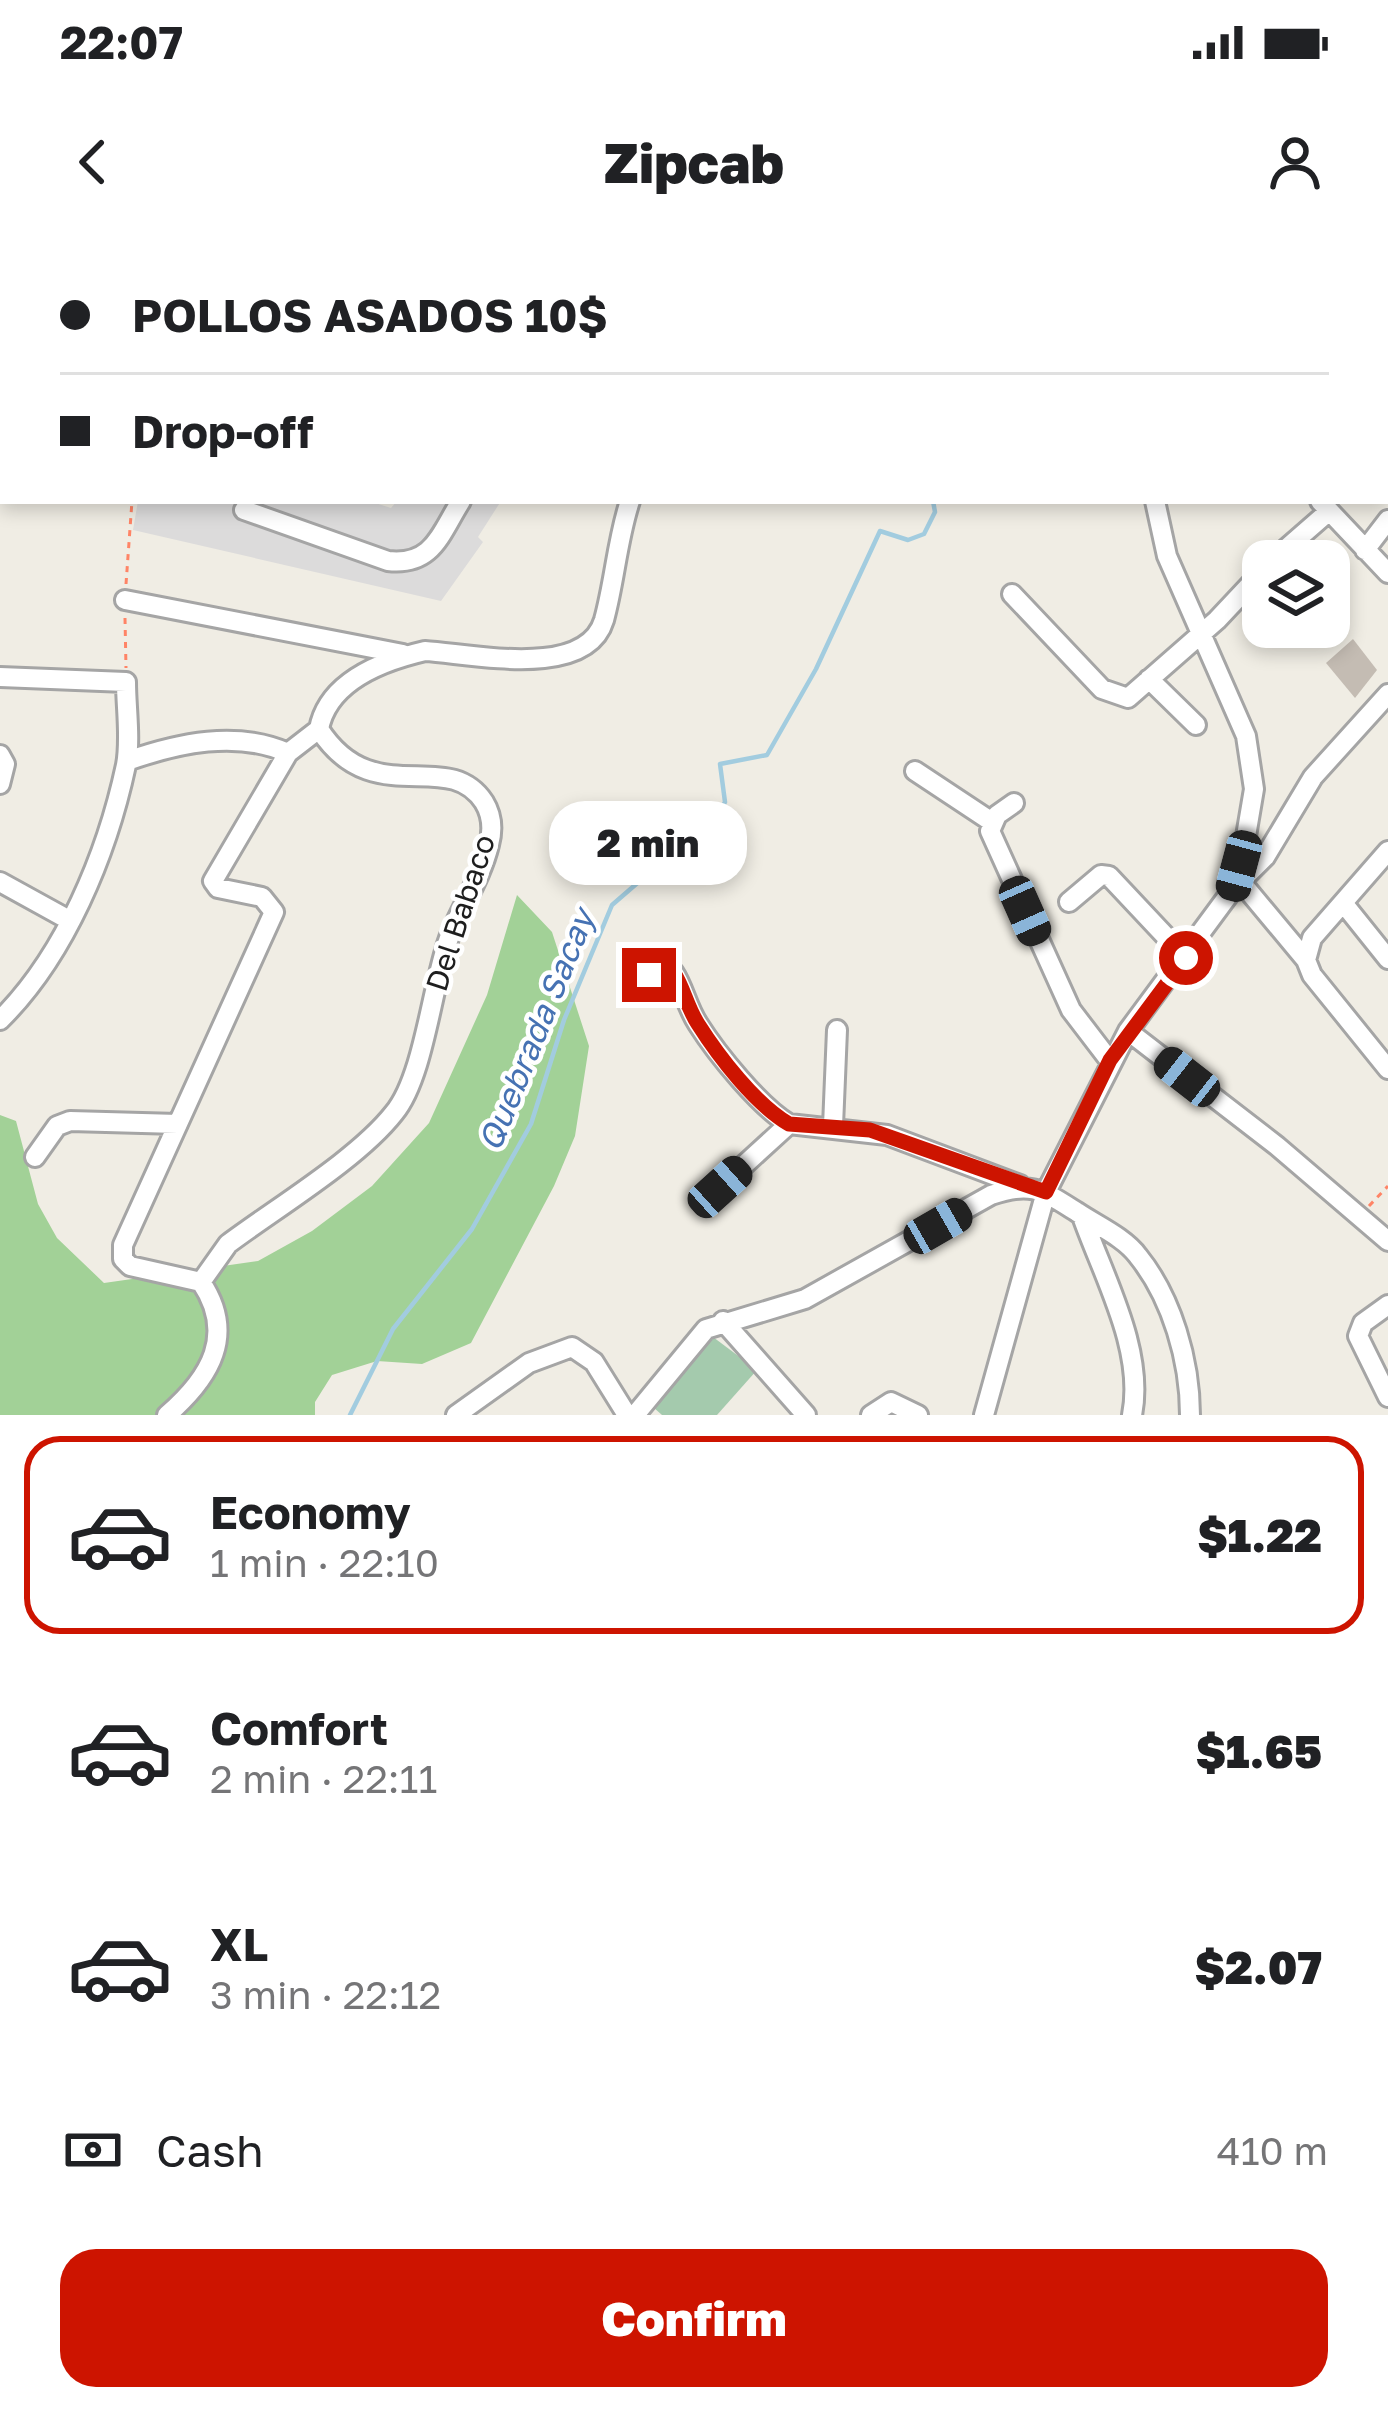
<!DOCTYPE html>
<html lang="en">
<head>
<meta charset="utf-8">
<style>
	body { margin:0; font-family:"Golos Text",sans-serif; background:#f6f6f6; color:#202124; height:100vh; display:flex; flex-direction:column; font-size:45px; white-space:nowrap }
	* { box-sizing:border-box; margin:0 }
	p { font-size:39px; color:#757577 }
	.icon { flex:none; width:66px; height:66px; fill:none; stroke:currentColor; stroke-width:2; stroke-linecap:round; stroke-linejoin:round }
	.map { position:relative; height:1175px; overflow:hidden }
	.panel { display:flex; flex-direction:column; background:#fff; flex:1 }
	.panel>* { flex:none }
	.banner { position:absolute; left:0px; top:0px; width:1389px; height:264px; box-shadow:0 6px 18px #0003; display:grid; align-content:center; height:264px; padding:0 60px; background:#fff }
	.fabs { position:absolute; left:1242px; top:300px; display:grid; gap:24px }
	.fabs a { display:grid; place-items:center; width:108px; height:108px; border-radius:24px; background:#fff; box-shadow:0 6px 18px #0003; font-size:60px }
	.end { position:absolute; width:54px; height:54px; margin:-27px; border:15px solid #cd1400; background:#fff; box-shadow:0 0 0 6px #fff }
	.from { border-radius:50% }
	.bubble { position:absolute; height:84px; border-radius:36px; background:#fff; box-shadow:0 6px 18px #0003; font-size:39px; font-weight:800; line-height:84px; text-align:center }
	.car { position:absolute; width:36px; height:72px; margin:-36px -18px; border-radius:15px; box-shadow:0 0 9px 3px #0007; background:linear-gradient(#222 24%,#8ab4d8 0 40%,#222 0 76%,#8ab4d8 0 86%,#222 0) }
	.banner b { display:flex; align-items:center; gap:42px; height:114px; font-size:45px }
	.banner b+b { border-top:3px solid #e0e0e0 }
	.banner i { width:30px; height:30px; background:#202124 }
	ul { padding:21px 0 0; list-style:none }
	li { display:flex; align-items:center; gap:36px; height:198px; margin:0 24px 18px; padding:0 36px; border:6px solid transparent; border-radius:36px }
	li div { flex:1 }
	li b { display:block; font-size:45px }
	li em { font-style:normal; font-weight:800 }
	li.on { border-color:#cd1400 }
	li>.icon { width:108px; height:108px; stroke-width:1.5 }
	.pay { display:flex; align-items:center; gap:30px; height:132px; padding:0 60px; font-size:45px }
	.pay p { margin-inline-start:auto }
	.primary-button { display:flex; gap:24px; margin-top:auto; padding:24px 60px }
	.primary-button a { flex:1; height:138px; border-radius:36px; background:#cd1400; color:#fff; font-size:48px; font-weight:800; line-height:138px; text-align:center }
	.status { display:flex; justify-content:space-between; align-items:center; height:84px; padding:0 60px; background:#fff; direction:ltr }
	.status svg { height:33px; fill:currentColor }
	header { display:flex; justify-content:space-between; align-items:center; height:156px; padding:0 60px; background:#fff; font-size:54px; font-weight:800 }
	.map>svg:first-child { display:block }
	.residential { fill:#dcdbdb }
	.forest { fill:#a2d197 }
	.cemetery { fill:#a4caad }
	.lines { fill:none; stroke-linecap:round; stroke-linejoin:round }
	.stream { stroke:#a2ccdf; stroke-width:4.5 }
	.building { fill:#c4bcb3 }
	.minor-casing { stroke:#a5a5a5; stroke-width:24 }
	.path { stroke:#ff8466; stroke-width:3; stroke-dasharray:6 6; stroke-linecap:butt }
	.minor { stroke:#fff; stroke-width:18 }
	.route { stroke:#cd1400; stroke-width:15 }
	.labels { text-anchor:middle; stroke-width:9; stroke-linejoin:round; paint-order:stroke }
	.street-label { font-size:30px; fill:#1e1e1e; stroke:#fff }
	.water-label { font-size:33px; font-style:italic; fill:#4672b3; stroke:#fff }
</style>
</head>
<body>
<div class="status"><b>22:07</b><svg viewBox="0 0 49 12"><path d="M0 12V9h3v3zM5 12V6h3v6zM10 12V3h3v9zM15 12V0h3v12zM26 1h20v11H26zM47 4h2v5h-2z"/></svg></div>
<header><svg class="icon" aria-label="back" viewBox="0 0 24 24"><path d="M15 5l-7 7 7 7"/></svg>Zipcab<svg class="icon" aria-label="person" viewBox="0 0 24 24"><circle cx="12" cy="8" r="4"/><path d="M4 21q1-7 8-7t8 7"/></svg></header>
<div class="map">
<svg width="1388" height="1175" viewBox="0 0 1388 1175">
	<rect width="100%" height="100%" fill="#f0ede4"/>
	<path class="residential" d="M138,261H369L391,268L397,261H501L478,297L483,302L441,361L133,290Z"/>
	<path class="forest" d="M517,655L552,692L589,806L575,896L554,946L471,1103L422,1124L377,1121L332,1135L315,1162V1175H0V875L16,881L38,964L57,998L104,1043L258,1021L312,991L372,946L429,883L487,755Z"/>
	<path class="cemetery" d="M709,1094L757,1130L717,1175H662L653,1167Z"/>
	<g class="lines">
		<path class="stream" d="M1016,0L1019,3
			M350,1175L393,1089L472,989L531,884L564,780L612,665L664,620L705,601L725,562L720,524L767,515L816,429L880,291L908,300L924,294L935,272L933,261"/>
	</g>
	<path class="building" d="M1353,399L1377,430L1355,458L1326,423Z"/>
	<g class="lines">
		<defs>
			<path id="minor" d="M383,0V3
				M1034,0V3
				M1332,0L1335,3
				M0,2L3,6
				M169,3L171,0
				M1264,3L1265,0
				M1386,126L1388,124
				M1320,261L1388,333
				M244,270L388,321C433,326 440,294 461,261
				M1365,310L1388,280
				M1272,321L1327,273
				M1012,354L1102,449L1128,458L1217,380L1263,331
				M125,360L403,414
				M0,437L126,442C126,468 131,499 126,525C107,614 65,716 0,780
				M1149,439L1196,485
				M0,515L5,524L0,544
				M127,521C178,503 237,490 288,513
				M915,531L992,582
				M1014,563L997,575L990,591L1071,770L1110,821
				M1388,611L1312,698L1306,720L1312,735L1388,829
				M0,642L69,680
				M1241,642L1306,720
				M1233,649L1265,617L1313,537L1388,454
				M1069,662L1101,635L1109,636L1186,718
				M1344,664L1388,719
				M649,735L646,724L652,714C683,729 681,758 698,784C717,814 760,867 789,884L887,895L1020,945
				M1128,791L1277,906L1388,1001
				M833,886L837,790
				M35,917L57,886L70,881L178,884
				M720,947L789,884
				M1082,976C1103,1036 1145,1110 1132,1175
				M201,1042L130,1026L123,1019V1005L274,672L262,657L218,648L213,641L288,513L319,489
				M1388,1065L1363,1083L1358,1096L1388,1157
				M723,1081L806,1175
				M167,1175C211,1137 236,1094 201,1042L228,1004C276,968 358,919 394,873C424,837 432,745 449,698C461,667 481,638 489,605C493,590 492,575 484,562C447,506 373,573 319,489C328,441 382,421 425,411C473,414 586,440 604,380C615,340 617,300 630,261
				M456,1175L529,1123L572,1107L594,1122L627,1175
				M635,1175L706,1089L805,1059L991,955C1031,941 1042,950 1077,972C1096,985 1124,997 1138,1016C1172,1058 1190,1121 1190,1175
				M871,1175L891,1162L918,1175
				M984,1175L1046,952L1128,791L1233,649L1245,602L1254,549L1246,496L1167,316L1155,261"/>
		</defs>
		<use href="#minor" class="minor-casing"/>
		<path class="path" d="M756,3L758,0
			M126,344L132,261
			M125,378L126,428
			M1369,966L1388,946"/>
		<use href="#minor" class="minor"/>
	</g>
	<g class="lines">
		<path class="route" d="M649,735L646,724L652,714C683,729 681,758 698,784C719,817 755,864 789,884L870,890L1046,952L1110,820L1186,718"/>
	</g>
	<g class="labels">
		<g class="street-label">
			<text transform="translate(461 673) rotate(-72)" y="10">Del Babaco</text>
		</g>
		<g class="water-label">
			<text transform="translate(536 790) rotate(-68)" y="12">Quebrada Sacay</text>
		</g>
	</g>
</svg>
<div class="fabs">
<a><svg class="icon" aria-label="layers" viewBox="0 0 24 24"><path d="M12 4l9 5-9 5-9-5zM3 14l9 5 9-5"/></svg></a>
</div>
<i class="end from" style="left:1186px;top:718px"></i>
<i class="end" style="left:649px;top:735px"></i>
<div class="bubble" style="left:549px;top:561px;width:198px">2 min</div>
<i class="car" style="left:1239px;top:626px;rotate:195deg"></i>
<i class="car" style="left:1025px;top:671px;rotate:156deg"></i>
<i class="car" style="left:1187px;top:837px;rotate:308deg"></i>
<i class="car" style="left:720px;top:947px;rotate:48deg"></i>
<i class="car" style="left:938px;top:986px;rotate:60deg"></i>
<div class="banner">
<b><i class="from"></i>POLLOS ASADOS 10$</b>
<b><i></i>Drop-off</b>
</div>
</div>
<section class="panel">
<ul>
<li class="on"><svg class="icon" aria-label="car" viewBox="0 0 24 24"><path d="M5 17H2v-5l4-1 3-4h7l3 4 3 1v5h-3M9 17h6M6 11h13"/><circle cx="7" cy="17" r="2"/><circle cx="17" cy="17" r="2"/></svg><div><b>Economy</b><p>1 min · 22:10</p></div><em>$1.22</em></li>
<li><svg class="icon" aria-label="car" viewBox="0 0 24 24"><path d="M5 17H2v-5l4-1 3-4h7l3 4 3 1v5h-3M9 17h6M6 11h13"/><circle cx="7" cy="17" r="2"/><circle cx="17" cy="17" r="2"/></svg><div><b>Comfort</b><p>2 min · 22:11</p></div><em>$1.65</em></li>
<li><svg class="icon" aria-label="car" viewBox="0 0 24 24"><path d="M5 17H2v-5l4-1 3-4h7l3 4 3 1v5h-3M9 17h6M6 11h13"/><circle cx="7" cy="17" r="2"/><circle cx="17" cy="17" r="2"/></svg><div><b>XL</b><p>3 min · 22:12</p></div><em>$2.07</em></li>
</ul>
<div class="pay"><svg class="icon" aria-label="cash" viewBox="0 0 24 24"><path d="M3 7h18v10H3z"/><circle cx="12" cy="12" r="2"/></svg>Cash<p>410 m</p></div>
<div class="primary-button"><a>Confirm</a></div>
</section>
</body>
</html>
